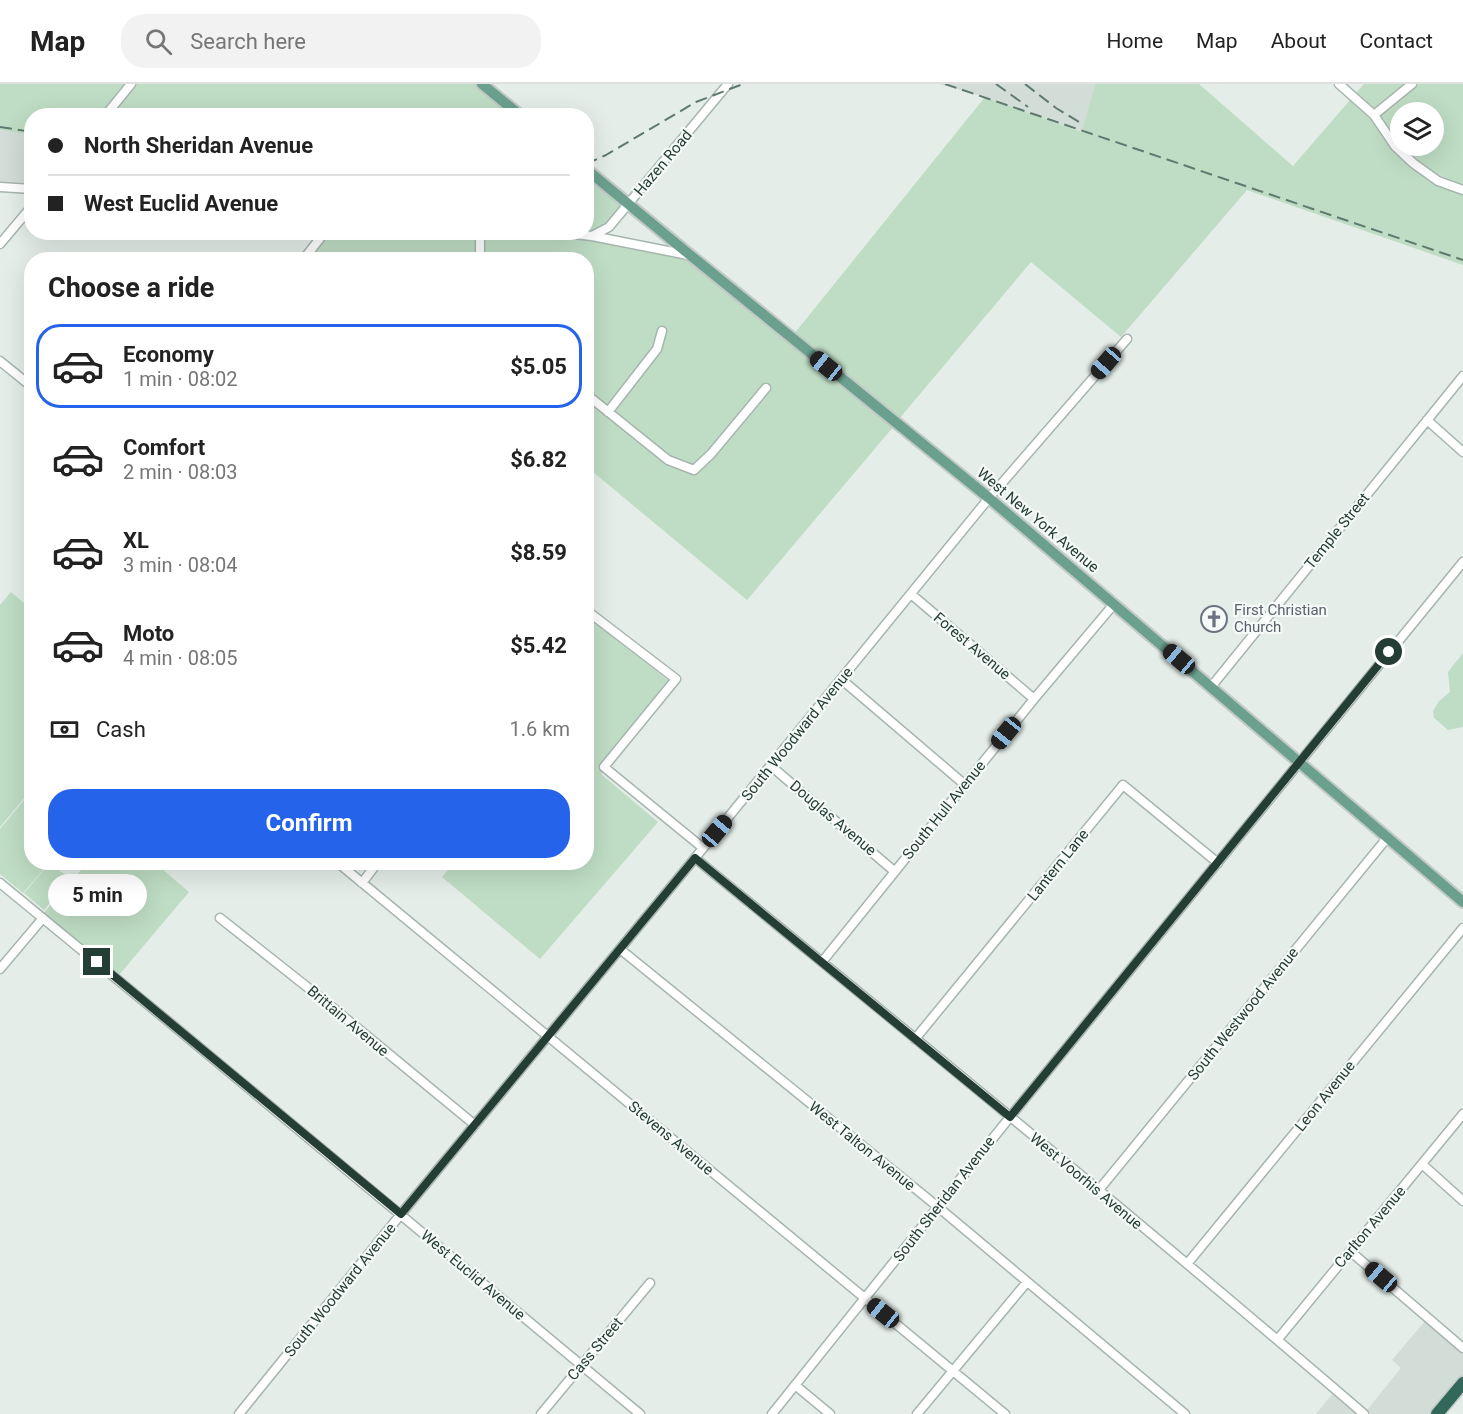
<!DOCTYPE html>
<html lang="en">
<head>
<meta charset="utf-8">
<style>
	body { margin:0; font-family:Roboto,sans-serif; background:#f2f2f2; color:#222; height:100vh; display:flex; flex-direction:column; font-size:22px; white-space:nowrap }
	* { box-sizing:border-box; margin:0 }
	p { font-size:20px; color:#767676 }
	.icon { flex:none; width:33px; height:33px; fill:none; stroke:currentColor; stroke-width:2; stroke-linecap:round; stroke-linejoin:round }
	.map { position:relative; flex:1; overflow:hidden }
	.sheet { position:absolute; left:24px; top:168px; width:570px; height:618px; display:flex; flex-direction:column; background:#fff; border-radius:24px; box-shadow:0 6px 24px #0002 }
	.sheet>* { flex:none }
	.banner { position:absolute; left:24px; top:24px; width:570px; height:132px; border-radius:24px; box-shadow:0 6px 24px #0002; display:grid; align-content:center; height:132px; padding:0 24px; background:#fff }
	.tools { position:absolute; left:1390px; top:18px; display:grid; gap:12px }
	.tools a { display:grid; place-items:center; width:54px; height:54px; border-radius:50%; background:#fff; box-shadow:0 6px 24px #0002; font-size:30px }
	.end { position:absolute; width:27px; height:27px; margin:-14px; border:8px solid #253e35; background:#fff; box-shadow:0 0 0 3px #fff }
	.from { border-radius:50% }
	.bubble { position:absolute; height:42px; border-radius:21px; background:#fff; box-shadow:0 6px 24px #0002; font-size:20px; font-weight:700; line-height:42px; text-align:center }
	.car { position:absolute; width:18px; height:36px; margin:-18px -9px; border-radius:8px; box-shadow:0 0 4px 2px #0007; background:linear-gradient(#222 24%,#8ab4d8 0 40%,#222 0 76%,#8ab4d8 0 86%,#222 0) }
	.banner b { display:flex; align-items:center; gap:21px; height:57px; font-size:22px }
	.banner b+b { border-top:2px solid #e0e0e0 }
	.banner i { width:15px; height:15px; background:#222 }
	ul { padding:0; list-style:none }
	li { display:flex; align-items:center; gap:18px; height:84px; margin:0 12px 9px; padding:0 12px; border:3px solid transparent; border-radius:24px }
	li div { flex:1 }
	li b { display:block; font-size:22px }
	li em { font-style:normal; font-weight:700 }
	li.current { border-color:#2563eb }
	li>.icon { width:54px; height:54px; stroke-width:1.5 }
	h2 { padding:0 24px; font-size:27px; line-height:72px }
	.pay { display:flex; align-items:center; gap:15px; height:66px; padding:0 24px; font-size:22px }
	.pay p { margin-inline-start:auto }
	.primary-button { display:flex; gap:12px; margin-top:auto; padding:12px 24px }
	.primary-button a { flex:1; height:69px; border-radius:24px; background:#2563eb; color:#fff; font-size:24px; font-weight:700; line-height:69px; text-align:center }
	header { display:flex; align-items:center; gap:36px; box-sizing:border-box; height:84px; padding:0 30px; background:#fff; border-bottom:2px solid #e0e0e0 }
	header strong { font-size:28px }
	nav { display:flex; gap:33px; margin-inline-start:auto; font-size:21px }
	.search { width:420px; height:54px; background:#f2f2f2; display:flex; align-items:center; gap:15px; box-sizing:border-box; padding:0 21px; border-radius:24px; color:#767676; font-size:22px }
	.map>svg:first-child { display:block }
	.built { fill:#d3ddd7 }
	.green { fill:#bfddc4 }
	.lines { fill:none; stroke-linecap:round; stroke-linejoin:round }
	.minor-casing { stroke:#a7b5af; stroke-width:11 }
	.major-casing { stroke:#c2c9c6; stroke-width:14 }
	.highway-casing { stroke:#c2c9c6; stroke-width:15 }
	.minor { stroke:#fff; stroke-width:8 }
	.major { stroke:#6ba08e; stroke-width:10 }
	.highway { stroke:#326859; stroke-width:12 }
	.rail { stroke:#5f7970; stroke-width:2; stroke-dasharray:12 6; stroke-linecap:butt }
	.route { stroke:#253e35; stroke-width:8 }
	.labels { text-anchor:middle; stroke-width:4.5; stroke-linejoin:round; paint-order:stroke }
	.street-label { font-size:15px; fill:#253e35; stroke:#f5f9f7 }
	.worship-label { font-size:15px; fill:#5b616d; stroke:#f5f9f7; text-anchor:start }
</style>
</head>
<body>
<header>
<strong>Map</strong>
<div class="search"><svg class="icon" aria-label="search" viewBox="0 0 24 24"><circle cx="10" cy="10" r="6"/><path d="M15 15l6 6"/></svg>Search here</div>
<nav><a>Home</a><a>Map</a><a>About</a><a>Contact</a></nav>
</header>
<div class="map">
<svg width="1463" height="1330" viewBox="0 0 1463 1330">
	<rect width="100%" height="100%" fill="#e4ede8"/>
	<path class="built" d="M939,0H1095L1083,48L985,13Z
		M0,46L31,51V101L0,99Z
		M1425,1237L1463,1270V1293L1432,1330H1371L1367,1326L1401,1284L1392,1276Z
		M1333,1309L1357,1330H1316Z"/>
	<path class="green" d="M0,0H126L100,31L32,32L31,51L0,46Z
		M136,0H475L514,31L110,32Z
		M1095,0H1199L1293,82L1350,16L1371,34L1392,65L1411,83L1437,101L1463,110V181L1247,106L1121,253L1031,178L899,335L794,250L985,13L1082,48Z
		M1364,0H1405L1375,25L1356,9Z
		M1418,0H1463V101C1437,92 1421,81 1401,62H1434V28H1401V61L1380,31Z
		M586,91L622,122C613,132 602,148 587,147Z
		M330,148L505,149L592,156L687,175L894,342L747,516L587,383L586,176H308Z
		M11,508L31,525V706L0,743V521Z
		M587,532L669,597L601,681L603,688L601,690L658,738L540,875L442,793L454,779L586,778Z
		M1463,569V643L1448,646L1434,634L1433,627L1439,617L1450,608L1448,588Z
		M25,715L31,720L32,778L49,779L23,809L0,790V745Z
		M50,779L69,794L44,826L24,809Z
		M87,779H155L189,808L119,891L44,829Z"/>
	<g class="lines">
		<defs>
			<path id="minor" d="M1339,0L1374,31L1395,62L1413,79L1438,97L1463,106
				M1374,31L1412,0
				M105,32L131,0
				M0,103L32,105
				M480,148V176
				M556,148L592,152L688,171
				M592,152L609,143L728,0
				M0,160L32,122
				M303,176L325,148
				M0,277L32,303
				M586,310L668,376L694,386L711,370L766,304
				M608,328L657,265L662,247
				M1427,336L1463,368
				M911,510L1034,615
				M586,526L676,595L604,683L703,764
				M841,595L964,700
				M1211,603L1463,292
				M771,682L894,787
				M695,774C920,958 1144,1141 1364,1330
				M337,778L1005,1330
				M0,799L169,938L640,1330
				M362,799L378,778
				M220,834L321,914L475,1041
				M620,865L938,1123L1185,1330
				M822,878L1034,615L1114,520
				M0,885L43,834
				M915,955L1123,701L1218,779
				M1422,1080L1463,1117
				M1098,1107L1387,754
				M1350,1167L1463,1264
				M1187,1180L1463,844
				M1278,1255L1463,1030
				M795,1301L830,1330
				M239,1330L401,1130L695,774L989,414L1127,255
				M541,1330L650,1199
				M772,1330L1010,1033L1463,478
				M917,1330L1027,1198"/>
			<path id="major" d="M482,0L521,32
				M586,85L690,171L989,414L1463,818"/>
			<path id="highway" d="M1437,1330L1463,1299"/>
		</defs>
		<use href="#minor" class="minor-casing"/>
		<use href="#major" class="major-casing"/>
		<use href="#highway" class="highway-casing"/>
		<use href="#minor" class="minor"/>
		<use href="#major" class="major"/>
		<use href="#highway" class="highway"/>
		<path class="rail" d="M945,0L1463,176
			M996,0L1028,23
			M1025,0L1056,24L1084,41
			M0,43L32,48
			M586,80L606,71L696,18L743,0"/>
	</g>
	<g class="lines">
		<path class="route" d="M97,878L401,1130L695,774L1010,1033L1389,568"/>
	</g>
	<defs>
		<symbol id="church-ring" viewBox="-11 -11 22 22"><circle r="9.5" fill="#f5f9f7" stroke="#6b7280" stroke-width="1.5"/><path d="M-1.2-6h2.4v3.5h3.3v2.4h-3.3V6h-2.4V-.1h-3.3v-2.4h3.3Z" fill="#6b7280"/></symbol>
	</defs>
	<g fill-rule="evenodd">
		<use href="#church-ring" x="1199" y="520" width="30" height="30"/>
	</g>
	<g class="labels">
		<g class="street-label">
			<text transform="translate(663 79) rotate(-50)" y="5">Hazen Road</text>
			<text transform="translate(1038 436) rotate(40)" y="5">West New York Avenue</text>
			<text transform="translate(1337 447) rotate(-51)" y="5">Temple Street</text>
			<text transform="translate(972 562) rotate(40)" y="5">Forest Avenue</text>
			<text transform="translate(797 650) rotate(-51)" y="5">South Woodward Avenue</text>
			<text transform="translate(944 726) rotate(-51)" y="5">South Hull Avenue</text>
			<text transform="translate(833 734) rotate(40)" y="5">Douglas Avenue</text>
			<text transform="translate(1058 781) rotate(-51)" y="5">Lantern Lane</text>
			<text transform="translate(1243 930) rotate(-51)" y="5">South Westwood Avenue</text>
			<text transform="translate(348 937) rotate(40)" y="5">Brittain Avenue</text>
			<text transform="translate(1325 1012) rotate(-51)" y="5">Leon Avenue</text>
			<text transform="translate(671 1054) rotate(40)" y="5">Stevens Avenue</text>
			<text transform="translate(862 1062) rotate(39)" y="5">West Talton Avenue</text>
			<text transform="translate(1086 1097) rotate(40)" y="5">West Voorhis Avenue</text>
			<text transform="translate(944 1115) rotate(-52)" y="5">South Sheridan Avenue</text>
			<text transform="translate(1370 1143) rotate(-50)" y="5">Carlton Avenue</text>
			<text transform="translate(473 1191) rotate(40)" y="5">West Euclid Avenue</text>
			<text transform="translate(340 1206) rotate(-51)" y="5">South Woodward Avenue</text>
			<text transform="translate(595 1265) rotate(-50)" y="5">Cass Street</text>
		</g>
		<g class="worship-label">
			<text x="1234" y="531">First Christian<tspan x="1234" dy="17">Church</tspan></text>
		</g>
	</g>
</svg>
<div class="tools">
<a><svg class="icon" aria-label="layers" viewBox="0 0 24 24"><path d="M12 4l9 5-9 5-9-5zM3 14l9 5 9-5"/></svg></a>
</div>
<i class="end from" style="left:1389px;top:568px"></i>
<i class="end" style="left:97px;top:878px"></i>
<div class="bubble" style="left:48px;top:790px;width:99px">5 min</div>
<i class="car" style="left:1106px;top:279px;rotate:221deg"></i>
<i class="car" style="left:826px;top:282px;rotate:309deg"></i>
<i class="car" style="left:1179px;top:575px;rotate:310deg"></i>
<i class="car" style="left:1006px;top:649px;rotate:219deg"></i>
<i class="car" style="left:717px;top:747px;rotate:40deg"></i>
<i class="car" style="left:1381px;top:1193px;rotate:310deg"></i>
<i class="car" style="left:883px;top:1229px;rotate:309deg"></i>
<div class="banner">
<b><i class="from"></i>North Sheridan Avenue</b>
<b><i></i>West Euclid Avenue</b>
</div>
<section class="sheet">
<h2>Choose a ride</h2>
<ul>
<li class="current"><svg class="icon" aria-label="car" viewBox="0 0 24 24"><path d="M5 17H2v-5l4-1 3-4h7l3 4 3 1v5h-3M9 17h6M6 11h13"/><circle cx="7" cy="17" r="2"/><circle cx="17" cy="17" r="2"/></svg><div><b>Economy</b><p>1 min · 08:02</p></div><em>$5.05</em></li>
<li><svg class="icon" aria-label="car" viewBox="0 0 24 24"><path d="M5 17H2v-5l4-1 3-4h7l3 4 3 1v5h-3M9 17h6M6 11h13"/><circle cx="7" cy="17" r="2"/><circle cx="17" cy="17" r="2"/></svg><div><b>Comfort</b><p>2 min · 08:03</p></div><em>$6.82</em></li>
<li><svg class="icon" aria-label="car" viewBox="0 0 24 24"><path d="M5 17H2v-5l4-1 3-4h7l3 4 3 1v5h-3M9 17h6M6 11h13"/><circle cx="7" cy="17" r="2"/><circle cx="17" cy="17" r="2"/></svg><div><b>XL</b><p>3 min · 08:04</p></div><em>$8.59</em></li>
<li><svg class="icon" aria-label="car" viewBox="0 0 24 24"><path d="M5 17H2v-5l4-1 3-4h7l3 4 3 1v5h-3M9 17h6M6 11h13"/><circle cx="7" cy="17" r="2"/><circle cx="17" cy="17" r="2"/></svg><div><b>Moto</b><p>4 min · 08:05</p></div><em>$5.42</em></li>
</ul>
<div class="pay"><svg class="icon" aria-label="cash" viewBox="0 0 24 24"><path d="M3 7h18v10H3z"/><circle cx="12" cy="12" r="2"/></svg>Cash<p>1.6 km</p></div>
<div class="primary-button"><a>Confirm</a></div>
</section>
</div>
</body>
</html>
